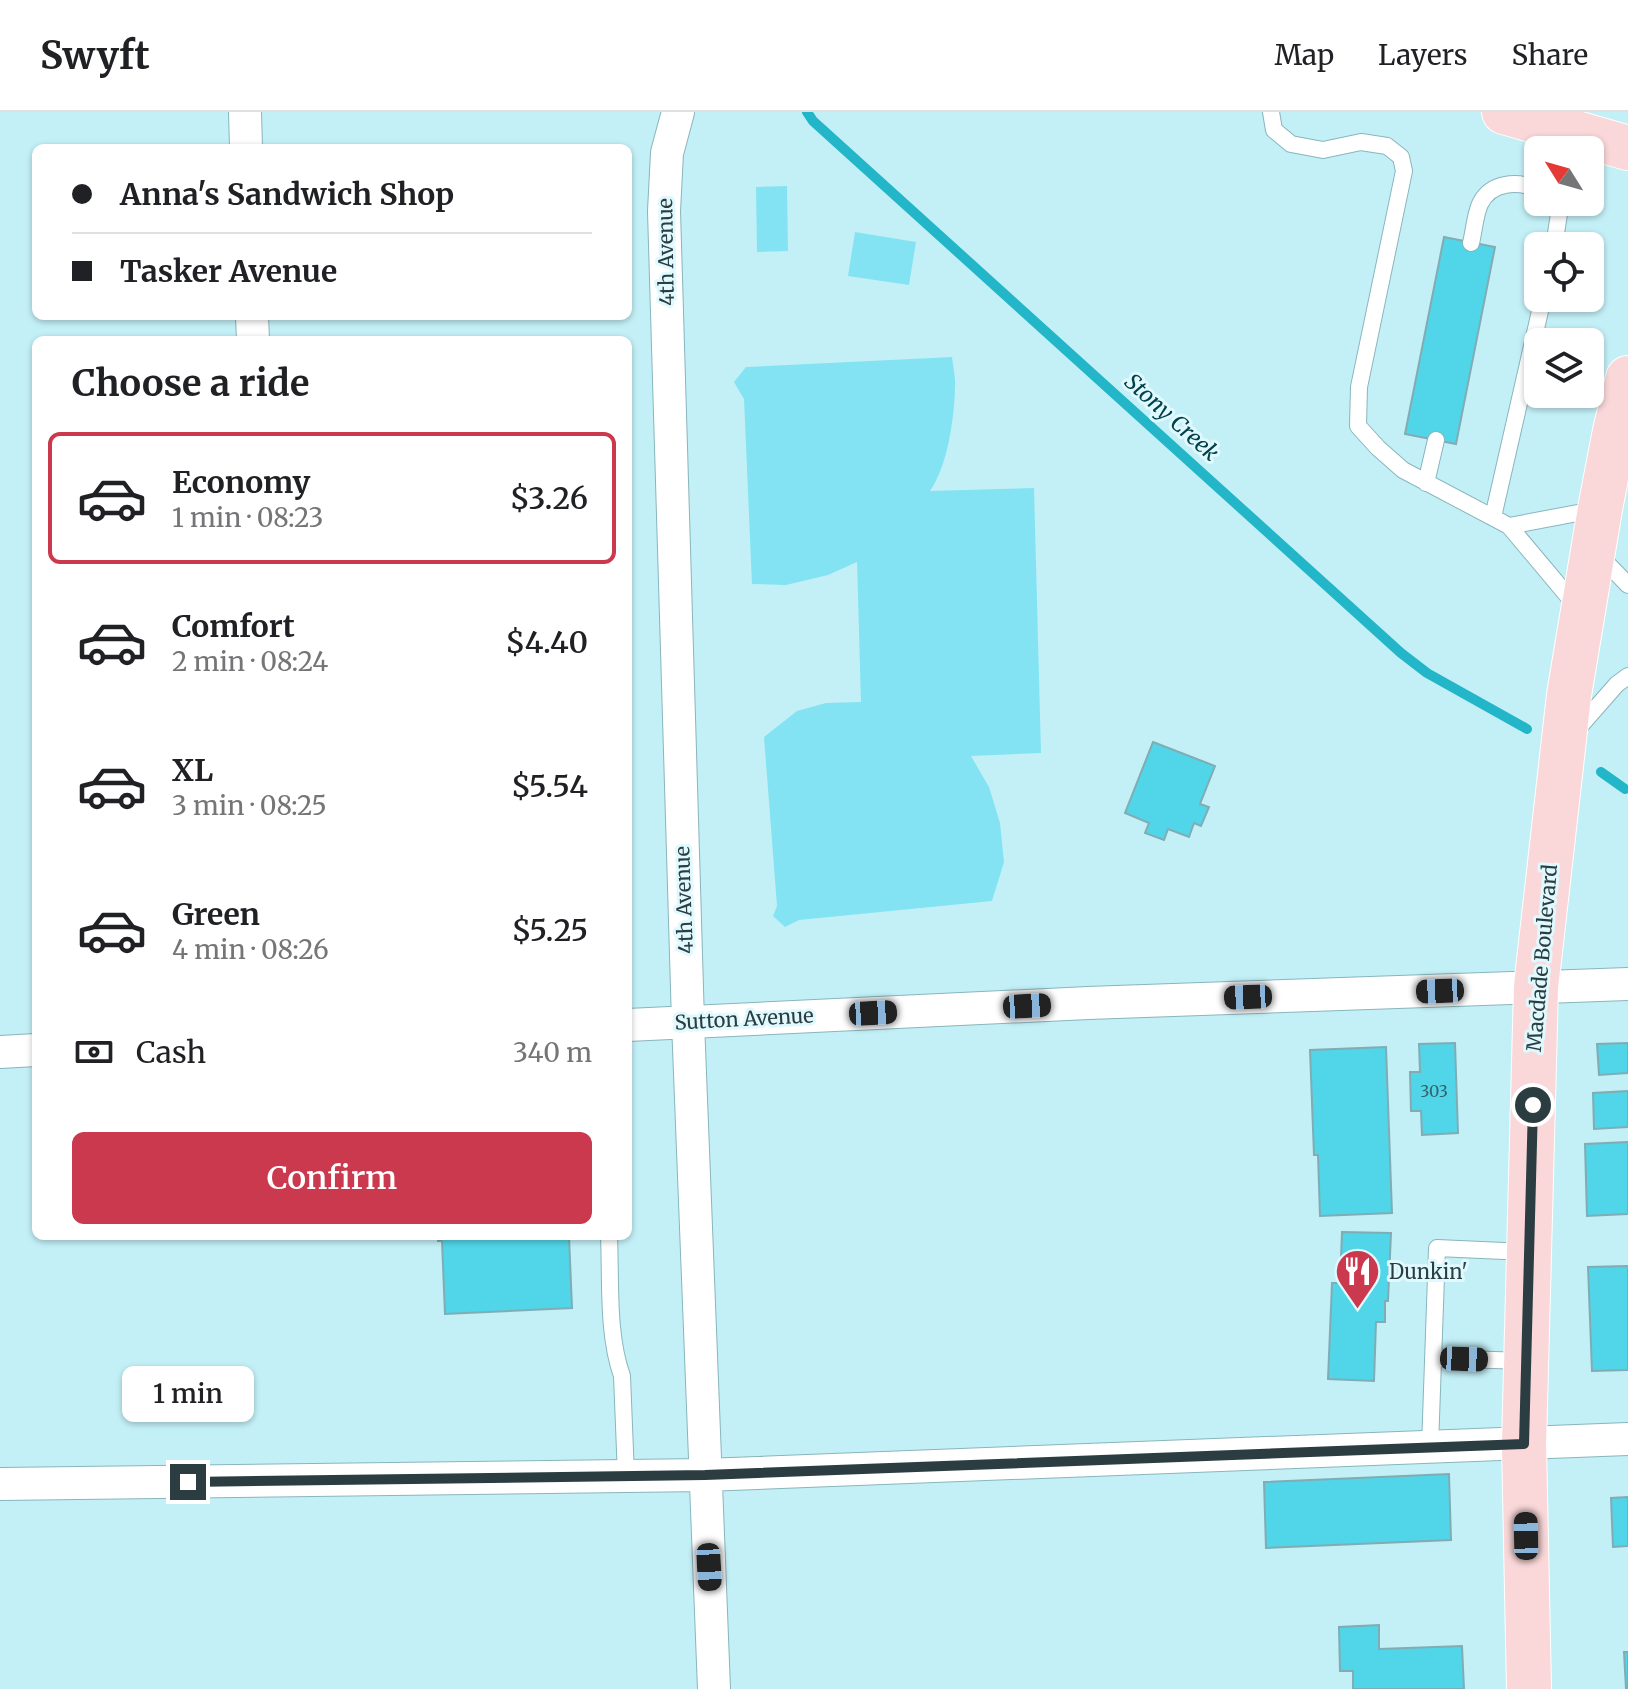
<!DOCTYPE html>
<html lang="en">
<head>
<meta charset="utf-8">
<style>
	body { margin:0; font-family:Merriweather,serif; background:#f6f6f6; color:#202124; height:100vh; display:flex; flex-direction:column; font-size:30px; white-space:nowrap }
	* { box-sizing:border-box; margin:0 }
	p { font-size:26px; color:#757577 }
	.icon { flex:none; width:44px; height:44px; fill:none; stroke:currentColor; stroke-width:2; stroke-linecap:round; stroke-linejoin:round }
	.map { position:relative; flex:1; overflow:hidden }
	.drawer { position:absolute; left:32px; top:224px; width:600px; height:904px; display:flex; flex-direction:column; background:#fff; border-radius:12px; box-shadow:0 2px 6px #0004 }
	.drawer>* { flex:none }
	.top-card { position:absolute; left:32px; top:32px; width:600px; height:176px; border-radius:12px; box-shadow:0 2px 6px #0004; display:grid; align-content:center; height:176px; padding:0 40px; background:#fff }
	.needle { width:52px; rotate:307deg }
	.buttons { position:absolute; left:1524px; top:24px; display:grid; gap:16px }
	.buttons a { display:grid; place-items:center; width:80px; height:80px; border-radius:12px; background:#fff; box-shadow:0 2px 6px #0004; font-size:40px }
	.end { position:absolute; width:36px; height:36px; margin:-18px; border:10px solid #2b3d40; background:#fff; box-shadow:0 0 0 4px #fff }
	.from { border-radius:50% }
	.bubble { position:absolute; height:56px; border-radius:12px; background:#fff; box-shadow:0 2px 6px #0004; font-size:26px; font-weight:600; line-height:56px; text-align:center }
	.car { position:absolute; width:24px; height:48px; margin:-24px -12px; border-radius:10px; box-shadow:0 0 6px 2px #0007; background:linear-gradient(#222 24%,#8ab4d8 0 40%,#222 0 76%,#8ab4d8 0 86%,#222 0) }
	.top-card b { display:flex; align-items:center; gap:28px; height:76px; font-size:30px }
	.top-card b+b { border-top:2px solid #e0e0e0 }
	.top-card i { width:20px; height:20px; background:#202124 }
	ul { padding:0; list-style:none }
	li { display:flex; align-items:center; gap:24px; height:132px; margin:0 16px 12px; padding:0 24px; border:4px solid transparent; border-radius:12px }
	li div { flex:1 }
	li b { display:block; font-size:30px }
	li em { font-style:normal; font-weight:600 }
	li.active { border-color:#ca394d }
	li>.icon { width:72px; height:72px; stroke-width:1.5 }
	h2 { padding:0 40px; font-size:36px; line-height:96px }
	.pay { display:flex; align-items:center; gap:20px; height:88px; padding:0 40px; font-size:30px }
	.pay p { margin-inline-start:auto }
	.primary-button { display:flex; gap:16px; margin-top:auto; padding:16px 40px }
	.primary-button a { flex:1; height:92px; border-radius:12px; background:#ca394d; color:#fff; font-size:32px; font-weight:600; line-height:92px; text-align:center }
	header { display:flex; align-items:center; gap:48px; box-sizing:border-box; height:112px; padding:0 40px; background:#fff; border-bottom:2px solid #e0e0e0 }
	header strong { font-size:38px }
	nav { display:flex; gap:44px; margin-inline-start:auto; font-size:28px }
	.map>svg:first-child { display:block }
	.green { fill:#84e3f2 }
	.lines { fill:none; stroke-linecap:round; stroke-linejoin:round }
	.stream { stroke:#23b5c8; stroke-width:10 }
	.building { fill:#51d5e8; stroke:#81acb4; stroke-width:2 }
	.service-casing { stroke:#89b5bc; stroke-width:18 }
	.minor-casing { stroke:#89b5bc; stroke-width:34 }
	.primary-casing { stroke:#fff; stroke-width:46 }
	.service { stroke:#fff; stroke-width:16 }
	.minor { stroke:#fff; stroke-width:32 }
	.primary { stroke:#fad8d9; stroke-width:44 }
	.route { stroke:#2b3d40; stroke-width:10 }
	.labels { text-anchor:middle; stroke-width:6; stroke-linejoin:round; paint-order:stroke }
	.number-label { font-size:16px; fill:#34636a }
	.street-label { font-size:20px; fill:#2b3d40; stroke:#dff9fe }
	.poi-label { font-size:20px; fill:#2b3d40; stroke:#dff9fe; text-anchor:start }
	.water-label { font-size:22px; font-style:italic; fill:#014149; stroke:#dff9fe }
</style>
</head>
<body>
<header>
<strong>Swyft</strong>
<nav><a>Map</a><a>Layers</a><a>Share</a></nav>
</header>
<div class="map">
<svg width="1628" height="1577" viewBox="0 0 1628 1577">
	<rect width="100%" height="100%" fill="#c3f0f7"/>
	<path class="green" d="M787,74L788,139L757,140L756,75Z
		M855,120L916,130L909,173L848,164Z
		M952,245C953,255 956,266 955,276C954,307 948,353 930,379L1034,376L1041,641L971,644L989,675L1000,711L1004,750L992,789L799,808L785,815L773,804L777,794L764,625L797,599L826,591L861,590L857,450L828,463L786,473L752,472L744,287L734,270L746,255Z"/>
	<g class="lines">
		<path class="stream" d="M807,0L813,9L1401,541L1427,561L1527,617
			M1601,660L1625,677"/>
	</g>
	<path class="building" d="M1444,125L1495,135L1456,332L1405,322Z
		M1153,630L1215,654L1200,692L1209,695L1201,714L1194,711L1189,725L1168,717L1164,728L1145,721L1149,711L1125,701Z
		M1455,931L1458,1021L1422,1023L1421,999H1411L1410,960H1420L1419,932Z
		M1628,931V961L1599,963L1597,932Z
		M1386,935L1392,1101L1320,1104L1318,1043H1314L1310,938Z
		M1628,979V1015L1594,1017L1593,981Z
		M1628,1030V1102L1587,1104L1585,1032Z
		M1342,1120L1391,1121L1388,1189H1385V1210H1376L1374,1269L1328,1267L1332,1171H1340Z
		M438,1124H569L572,1196L445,1202L442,1129H438Z
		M1628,1154V1258L1592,1259L1588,1155Z
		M1449,1362L1451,1428L1266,1436L1264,1370Z
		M1628,1385V1434L1613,1435L1611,1386Z
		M1379,1513V1537L1462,1534L1464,1577H1353V1559H1340L1339,1515Z
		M1624,1540H1628V1577H1626Z"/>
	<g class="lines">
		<defs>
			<path id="service" d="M1271,0L1274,18L1291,32L1323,38L1361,30L1387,34L1401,45L1404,59L1359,275L1358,314L1378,336L1403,358L1509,414L1577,495
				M1552,90L1559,102L1554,134
				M1471,131C1474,119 1475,103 1480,92C1491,69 1518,69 1538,77
				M1426,371L1436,328
				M1493,405L1543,186
				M1509,414L1599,397
				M1598,442L1628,473
				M1574,621L1617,572L1628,564
				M609,1124C611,1169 607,1222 622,1264L626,1364
				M1433,1246L1524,1249
				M1430,1335L1437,1136L1528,1140"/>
			<path id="minor" d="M245,0L246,36
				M678,0L667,41L664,99L688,910L714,1577
				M252,204L253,228
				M628,913L1088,891L1628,872
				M0,940L36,938
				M0,1372L705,1363L1628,1327"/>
			<path id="primary" d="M1504,0L1628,36
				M1529,1577L1524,1332L1536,875L1569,583L1600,397L1615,319L1628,266"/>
		</defs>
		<use href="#service" class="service-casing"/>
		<use href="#minor" class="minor-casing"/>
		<use href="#primary" class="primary-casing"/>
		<use href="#service" class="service"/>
		<use href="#minor" class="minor"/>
		<use href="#primary" class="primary"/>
	</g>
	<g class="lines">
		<path class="route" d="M188,1370L705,1363L1524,1332L1533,993"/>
	</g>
	<defs>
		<symbol id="restaurant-pin" viewBox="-11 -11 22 30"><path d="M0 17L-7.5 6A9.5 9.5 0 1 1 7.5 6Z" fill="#ca394d" stroke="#dff9fe"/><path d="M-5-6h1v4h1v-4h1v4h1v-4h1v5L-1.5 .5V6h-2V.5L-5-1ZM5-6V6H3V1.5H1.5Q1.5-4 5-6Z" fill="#fff"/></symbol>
	</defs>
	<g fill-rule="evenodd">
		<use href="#restaurant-pin" x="1332" y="1134" width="51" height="69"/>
	</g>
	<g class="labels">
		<g class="number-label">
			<text x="1434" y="985">303</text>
		</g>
		<g class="street-label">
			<text transform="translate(666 140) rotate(-91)" y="7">4th Avenue</text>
			<text transform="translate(684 788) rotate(-92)" y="7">4th Avenue</text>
			<text transform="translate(1542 846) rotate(-85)" y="7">Macdade Boulevard</text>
			<text transform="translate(744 907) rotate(-3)" y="7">Sutton Avenue</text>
		</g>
		<g class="poi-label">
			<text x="1389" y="1167">Dunkin'</text>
		</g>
		<g class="water-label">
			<text transform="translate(1172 305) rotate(42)" y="8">Stony Creek</text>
		</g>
	</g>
</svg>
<div class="buttons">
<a><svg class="needle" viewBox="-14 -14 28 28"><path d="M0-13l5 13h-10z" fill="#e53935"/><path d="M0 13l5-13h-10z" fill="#757577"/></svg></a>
<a><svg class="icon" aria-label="locate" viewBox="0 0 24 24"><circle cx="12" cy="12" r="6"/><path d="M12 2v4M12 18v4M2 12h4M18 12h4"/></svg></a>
<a><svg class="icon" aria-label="layers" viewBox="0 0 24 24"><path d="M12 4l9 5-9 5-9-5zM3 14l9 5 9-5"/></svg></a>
</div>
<i class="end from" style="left:1533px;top:993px"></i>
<i class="end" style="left:188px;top:1370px"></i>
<div class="bubble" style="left:122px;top:1254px;width:132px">1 min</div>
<i class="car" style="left:1440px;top:879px;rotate:268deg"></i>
<i class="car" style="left:1248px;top:885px;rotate:268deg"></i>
<i class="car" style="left:1027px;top:894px;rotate:87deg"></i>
<i class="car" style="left:873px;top:901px;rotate:87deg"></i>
<i class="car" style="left:1464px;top:1247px;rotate:92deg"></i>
<i class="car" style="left:1526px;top:1424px;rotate:359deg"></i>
<i class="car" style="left:709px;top:1455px;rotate:177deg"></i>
<div class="top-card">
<b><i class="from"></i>Anna's Sandwich Shop</b>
<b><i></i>Tasker Avenue</b>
</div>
<section class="drawer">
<h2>Choose a ride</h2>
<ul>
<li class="active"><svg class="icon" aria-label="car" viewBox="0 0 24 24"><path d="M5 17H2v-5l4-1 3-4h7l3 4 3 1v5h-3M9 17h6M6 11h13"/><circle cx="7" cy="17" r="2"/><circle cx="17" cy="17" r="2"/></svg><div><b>Economy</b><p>1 min · 08:23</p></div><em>$3.26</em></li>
<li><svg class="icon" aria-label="car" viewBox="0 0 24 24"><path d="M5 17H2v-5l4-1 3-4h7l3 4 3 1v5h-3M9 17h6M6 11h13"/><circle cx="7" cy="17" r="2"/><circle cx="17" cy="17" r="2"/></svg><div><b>Comfort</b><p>2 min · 08:24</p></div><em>$4.40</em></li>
<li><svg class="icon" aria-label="car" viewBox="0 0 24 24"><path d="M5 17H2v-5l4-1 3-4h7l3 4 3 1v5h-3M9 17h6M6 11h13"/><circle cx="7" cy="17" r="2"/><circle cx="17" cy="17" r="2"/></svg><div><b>XL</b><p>3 min · 08:25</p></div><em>$5.54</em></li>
<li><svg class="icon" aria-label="car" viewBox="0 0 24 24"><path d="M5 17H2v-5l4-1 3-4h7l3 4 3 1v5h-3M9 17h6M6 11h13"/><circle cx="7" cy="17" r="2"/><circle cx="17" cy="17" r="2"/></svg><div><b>Green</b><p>4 min · 08:26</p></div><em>$5.25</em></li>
</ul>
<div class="pay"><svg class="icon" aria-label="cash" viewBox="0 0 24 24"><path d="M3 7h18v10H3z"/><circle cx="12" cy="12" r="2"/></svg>Cash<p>340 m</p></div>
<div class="primary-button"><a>Confirm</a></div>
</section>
</div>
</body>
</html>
